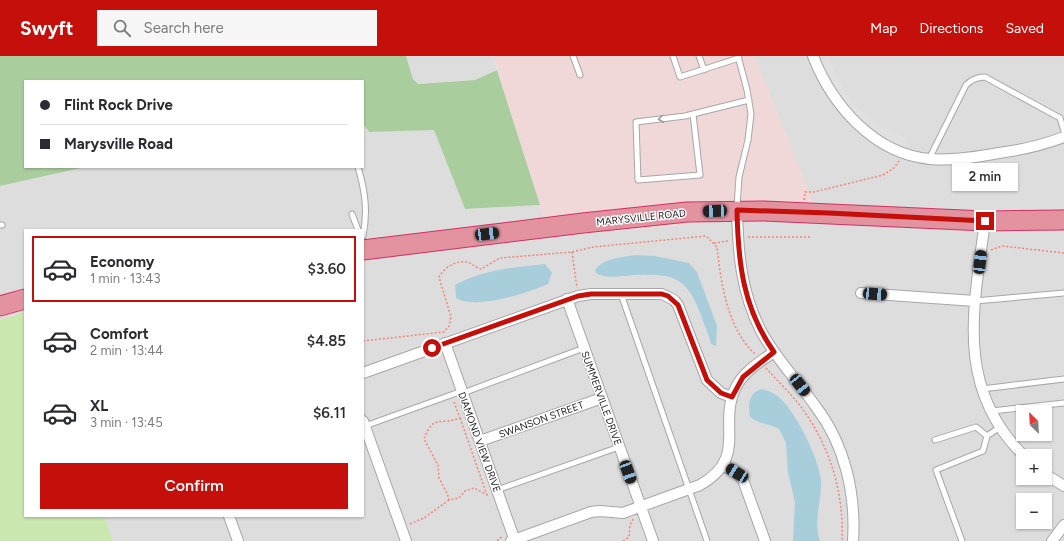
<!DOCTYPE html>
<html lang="en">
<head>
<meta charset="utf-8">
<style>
	body { margin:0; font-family:Figtree,sans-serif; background:#f7f7f7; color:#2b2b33; height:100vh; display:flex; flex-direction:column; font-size:15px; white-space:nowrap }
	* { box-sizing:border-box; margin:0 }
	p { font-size:13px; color:#7c7c81 }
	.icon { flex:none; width:22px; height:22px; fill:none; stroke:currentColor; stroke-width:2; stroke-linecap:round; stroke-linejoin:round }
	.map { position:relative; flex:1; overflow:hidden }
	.drawer { position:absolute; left:24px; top:173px; width:340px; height:288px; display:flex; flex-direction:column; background:#fff; border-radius:0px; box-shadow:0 1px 3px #0004 }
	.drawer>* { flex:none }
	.guide { position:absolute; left:24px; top:24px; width:340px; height:88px; border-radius:0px; box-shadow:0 1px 3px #0004; display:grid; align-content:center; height:88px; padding:0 16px; background:#fff }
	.needle { width:26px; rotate:336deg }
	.buttons { position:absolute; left:1016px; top:349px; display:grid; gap:8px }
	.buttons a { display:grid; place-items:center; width:36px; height:36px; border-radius:0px; background:#fff; box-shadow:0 1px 3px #0004; font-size:20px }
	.end { position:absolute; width:18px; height:18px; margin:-9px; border:5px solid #c40f0b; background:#fff; box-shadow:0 0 0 2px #fff }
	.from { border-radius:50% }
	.bubble { position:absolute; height:28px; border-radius:0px; background:#fff; box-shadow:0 1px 3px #0004; font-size:13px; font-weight:600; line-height:28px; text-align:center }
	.car { position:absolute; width:12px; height:24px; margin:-12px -6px; border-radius:5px; box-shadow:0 0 3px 1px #0007; background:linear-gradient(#222 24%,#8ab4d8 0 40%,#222 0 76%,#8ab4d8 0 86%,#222 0) }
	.guide b { display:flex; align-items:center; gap:14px; height:38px; font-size:15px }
	.guide b+b { border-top:1px solid #e1e1e2 }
	.guide i { width:10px; height:10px; background:#2b2b33 }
	ul { padding:7px 0 0; list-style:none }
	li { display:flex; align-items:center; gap:12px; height:66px; margin:0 8px 6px; padding:0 8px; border:2px solid transparent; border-radius:0px }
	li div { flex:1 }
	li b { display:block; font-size:15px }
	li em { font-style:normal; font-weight:600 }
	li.active { border-color:#c40f0b }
	li>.icon { width:36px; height:36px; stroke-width:1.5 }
	.button { display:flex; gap:8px; margin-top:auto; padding:8px 16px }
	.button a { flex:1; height:46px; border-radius:0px; background:#c40f0b; color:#fff; font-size:16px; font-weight:600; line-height:46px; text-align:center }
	header { display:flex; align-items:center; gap:24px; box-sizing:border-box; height:56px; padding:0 20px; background:#c40f0b; color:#fff }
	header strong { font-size:19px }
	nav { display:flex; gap:22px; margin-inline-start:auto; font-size:14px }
	.search { width:280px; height:36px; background:#f7f7f7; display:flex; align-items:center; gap:10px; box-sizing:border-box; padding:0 14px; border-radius:0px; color:#7c7c81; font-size:15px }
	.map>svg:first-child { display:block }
	.residential { fill:#dedddd; fill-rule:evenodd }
	.commercial { fill:#efd8d7 }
	.grass { fill:#c9e7af }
	.forest { fill:#aacd9e }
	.parking { fill:#e0e0e0 }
	.water { fill:#a9cedb }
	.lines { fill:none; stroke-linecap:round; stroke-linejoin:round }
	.lane-casing { stroke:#a7a7a7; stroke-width:7 }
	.street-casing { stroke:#a7a7a7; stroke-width:12 }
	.highway-casing { stroke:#d22f63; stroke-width:21 }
	.path { stroke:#f28575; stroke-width:1.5; stroke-dasharray:2 2; stroke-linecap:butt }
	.lane { stroke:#fff; stroke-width:5 }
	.street { stroke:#fff; stroke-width:10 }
	.highway { stroke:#e393a0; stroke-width:19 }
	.oneway { stroke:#9b9b9b }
	.route { stroke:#c40f0b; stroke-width:5 }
	.labels { text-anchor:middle; stroke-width:3; stroke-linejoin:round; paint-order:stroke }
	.street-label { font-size:10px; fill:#202020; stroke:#fff }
</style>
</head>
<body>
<header>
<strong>Swyft</strong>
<div class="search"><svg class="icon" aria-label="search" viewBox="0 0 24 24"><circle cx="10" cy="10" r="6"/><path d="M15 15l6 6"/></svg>Search here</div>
<nav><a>Map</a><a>Directions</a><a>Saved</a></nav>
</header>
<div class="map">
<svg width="1064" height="485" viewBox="0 0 1064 485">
	<rect width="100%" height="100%" fill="#f0ede7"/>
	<path class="residential" d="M406,0H493L497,14L475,24L418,28L413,23Z
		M754,0H1064V485H113L104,460H363V174H25V256L0,264V130L87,111H363V68L369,76L434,73L465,153L540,149L548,181L754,162L819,163ZM1023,356H1045V378H1023ZM1023,400H1045V422H1023ZM1023,444H1045V466H1023Z"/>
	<path class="commercial" d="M493,0H754L820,164L754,162L548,181L540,149Z"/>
	<path class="grass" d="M25,256V460H104L113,485H0V264Z"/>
	<path class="forest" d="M0,0H406L413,23L418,28L475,24L497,14L540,149L465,153L434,74L369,76L363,68V25H25V111H86L0,130Z"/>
	<path class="parking" d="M829,4L841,30L854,48L881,71L907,82L905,91L871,75L839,43L821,7Z"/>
	<path class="water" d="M636,199L655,200L689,207L697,216L717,270L716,290L711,288C709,278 704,269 701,259C687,222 675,217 636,219C622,220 610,223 597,218L595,214C604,202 622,201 636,199Z
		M545,208L552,217L548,228C528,237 476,254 456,242L455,229C482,214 515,211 545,208Z
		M761,333C768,334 777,338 782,344C797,359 819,403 821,424C822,444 813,466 820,485H793L795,446L788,417L786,387L779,373C769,368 759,368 750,361C748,349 748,338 761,333Z"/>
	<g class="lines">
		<defs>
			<path id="lane" d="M573,0L580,19
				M673,0L680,21L739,2
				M699,0L704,14
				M693,58L700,119L638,124L636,66L685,60L749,44
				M929,103L966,29C972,23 977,21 985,21L1060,62L1064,75
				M358,111C365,135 368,155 363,180
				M737,151L739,121L748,84L751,58L747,34L738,0
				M352,158L358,174
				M0,169H2
				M621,238L707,485
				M975,245L1064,237
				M982,333L1064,323
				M463,337L584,292
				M992,355L1064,347
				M365,370L462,335
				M935,384L976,371L987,380
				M497,434L619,391
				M962,485L936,414L983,395L987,380L1000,371"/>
			<path id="street" d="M813,0C832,49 874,98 930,103C953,105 977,101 999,97C1021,94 1043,89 1064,81
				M737,154C738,197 741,236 761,275C776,303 798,325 816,351C845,389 856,438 853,485
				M985,165C974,251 954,331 1024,400
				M861,237L975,245
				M567,243L653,485
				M445,287L515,485
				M363,317L578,240L591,238H662L674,244L678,249L707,324L721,337L732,341
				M363,365L406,485
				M480,385L602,342
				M723,409L737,417L743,424L765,485
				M1045,418L1064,430
				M229,460L238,485
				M511,485L591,456L600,455L623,457L700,429C749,401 717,369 736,331C744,315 760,306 774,296
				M1052,485L1064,469"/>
			<path id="highway" d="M363,194L583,167L687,156L764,155L985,165L1064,164
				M0,250L25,243"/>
		</defs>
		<use href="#lane" class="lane-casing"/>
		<use href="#street" class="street-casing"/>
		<use href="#highway" class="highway-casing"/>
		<path class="path" d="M804,144L805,136H814L883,119L894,112L899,105
			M748,181H810
			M714,187L728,185
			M991,194L1002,190L1064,197
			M572,196L577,232
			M363,285L444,276L449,270L451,261L439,221C444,212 456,204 467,206C472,207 476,212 481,213L500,202L572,196L593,191L706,180L717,191C721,227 727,272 755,298
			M766,312C779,327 795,341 806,358C832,396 844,440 842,485
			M454,346L460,362C440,370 434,357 424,383L438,409L439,422L447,437L449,444L459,442L465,435L474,432L489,440
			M460,362L487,439
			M410,468L424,462L449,444
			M498,485V483L502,481
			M623,485L629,481L630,469L633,463"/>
		<use href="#lane" class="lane"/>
		<use href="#street" class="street"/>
		<use href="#highway" class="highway"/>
	</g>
	<defs><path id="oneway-chevron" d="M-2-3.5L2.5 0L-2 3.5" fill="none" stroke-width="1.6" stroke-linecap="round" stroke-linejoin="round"/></defs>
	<use class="oneway" href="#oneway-chevron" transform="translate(661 63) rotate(173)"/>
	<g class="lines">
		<path class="route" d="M432,292L578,240L591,238H662L668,240L678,249L707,324L721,337L732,341L743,321L774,296C743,252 738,207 737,154L829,157L985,165"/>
	</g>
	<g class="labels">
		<g class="street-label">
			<text transform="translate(641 161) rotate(-6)" y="4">MARYSVILLE ROAD</text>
			<text transform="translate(602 342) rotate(70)" y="4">SUMMERVILLE DRIVE</text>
			<text transform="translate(541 363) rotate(-20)" y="4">SWANSON STREET</text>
			<text transform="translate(480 386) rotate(70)" y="4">DIAMOND VIEW DRIVE</text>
		</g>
	</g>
</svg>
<div class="buttons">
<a><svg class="needle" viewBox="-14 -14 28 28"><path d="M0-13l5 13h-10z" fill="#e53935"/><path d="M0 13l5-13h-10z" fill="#7c7c81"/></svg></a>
<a>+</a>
<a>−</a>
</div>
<i class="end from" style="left:432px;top:292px"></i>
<i class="end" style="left:985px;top:165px"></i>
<div class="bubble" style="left:952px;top:107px;width:66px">2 min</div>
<i class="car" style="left:715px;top:155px;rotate:268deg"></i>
<i class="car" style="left:487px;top:178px;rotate:83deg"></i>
<i class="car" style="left:980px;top:206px;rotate:7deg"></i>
<i class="car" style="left:875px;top:238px;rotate:94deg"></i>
<i class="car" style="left:800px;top:329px;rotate:142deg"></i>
<i class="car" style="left:628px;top:416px;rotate:160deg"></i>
<i class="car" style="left:737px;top:417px;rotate:302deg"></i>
<div class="guide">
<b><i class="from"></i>Flint Rock Drive</b>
<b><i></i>Marysville Road</b>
</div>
<section class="drawer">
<ul>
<li class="active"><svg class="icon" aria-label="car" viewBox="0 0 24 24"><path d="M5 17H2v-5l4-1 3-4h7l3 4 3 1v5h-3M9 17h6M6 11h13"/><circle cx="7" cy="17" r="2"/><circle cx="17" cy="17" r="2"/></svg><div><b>Economy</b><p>1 min · 13:43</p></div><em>$3.60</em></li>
<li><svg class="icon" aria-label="car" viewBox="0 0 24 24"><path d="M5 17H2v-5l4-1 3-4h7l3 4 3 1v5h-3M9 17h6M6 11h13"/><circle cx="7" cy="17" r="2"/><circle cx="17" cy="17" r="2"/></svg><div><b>Comfort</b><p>2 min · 13:44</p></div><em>$4.85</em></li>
<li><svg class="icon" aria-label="car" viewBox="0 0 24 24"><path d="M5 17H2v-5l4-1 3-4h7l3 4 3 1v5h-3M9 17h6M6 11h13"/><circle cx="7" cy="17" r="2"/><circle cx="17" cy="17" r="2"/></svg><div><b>XL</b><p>3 min · 13:45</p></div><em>$6.11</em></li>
</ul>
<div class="button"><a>Confirm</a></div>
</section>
</div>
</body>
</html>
